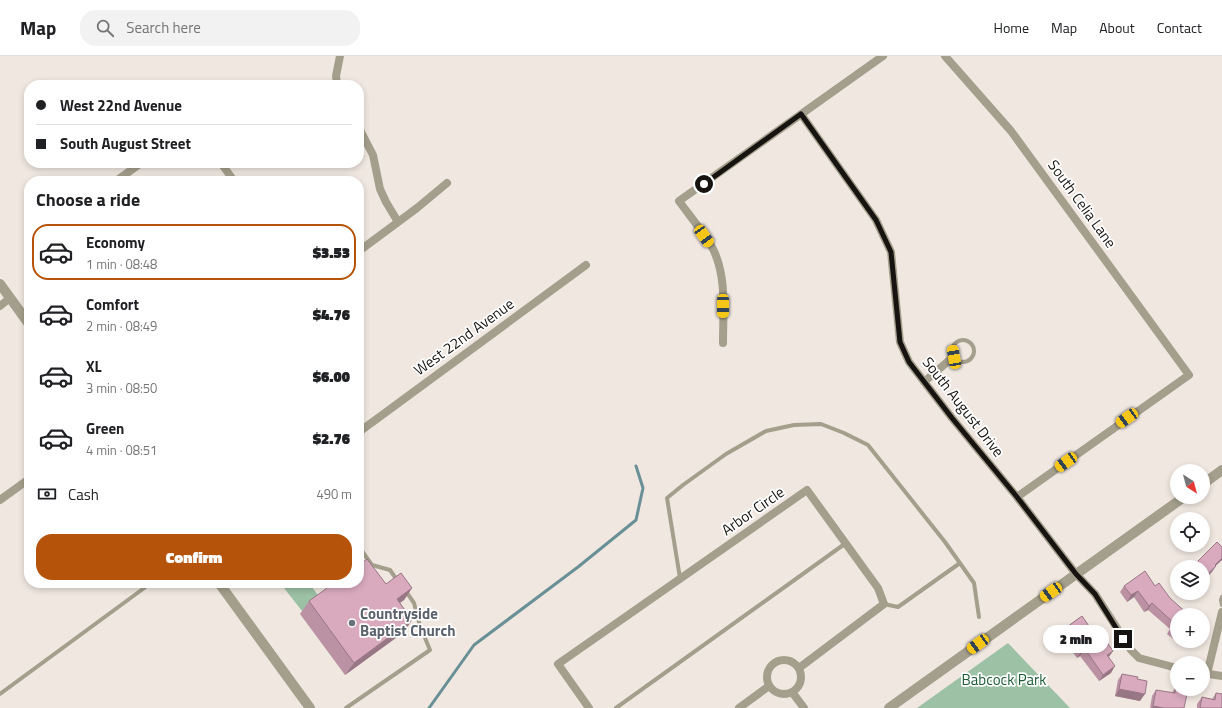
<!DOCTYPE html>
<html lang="en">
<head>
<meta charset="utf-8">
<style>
	body { margin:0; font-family:"Titillium Web",sans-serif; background:#f2f2f2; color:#202124; height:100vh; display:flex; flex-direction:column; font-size:15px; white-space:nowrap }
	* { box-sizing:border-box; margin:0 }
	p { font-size:13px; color:#757577 }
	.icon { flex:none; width:22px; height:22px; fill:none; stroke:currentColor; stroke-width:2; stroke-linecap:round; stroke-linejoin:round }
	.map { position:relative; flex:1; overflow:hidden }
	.sheet { position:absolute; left:24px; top:120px; width:340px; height:412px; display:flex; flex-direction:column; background:#fff; border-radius:16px; box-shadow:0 2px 6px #0003 }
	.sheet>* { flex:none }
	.top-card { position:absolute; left:24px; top:24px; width:340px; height:88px; border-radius:16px; box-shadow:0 2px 6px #0003; display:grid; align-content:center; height:88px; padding:0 12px; background:#fff }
	.needle { width:26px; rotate:144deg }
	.tools { position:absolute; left:1170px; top:408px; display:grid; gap:8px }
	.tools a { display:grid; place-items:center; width:40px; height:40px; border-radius:50%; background:#fff; box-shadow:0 2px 6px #0003; font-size:20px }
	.end { position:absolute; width:18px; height:18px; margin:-9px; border:5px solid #161310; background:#fff; box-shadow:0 0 0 2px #fff }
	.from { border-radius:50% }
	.bubble { position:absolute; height:28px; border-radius:14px; background:#fff; box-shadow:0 2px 6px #0003; font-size:13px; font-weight:800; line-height:28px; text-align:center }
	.car { position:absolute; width:12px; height:24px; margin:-12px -6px; border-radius:5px; box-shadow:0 0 3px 1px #0007; background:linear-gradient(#f5c518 24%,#345 0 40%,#f5c518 0 76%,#345 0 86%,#f5c518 0) }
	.top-card b { display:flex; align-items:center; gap:14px; height:38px; font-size:15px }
	.top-card b+b { border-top:1px solid #e0e0e0 }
	.top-card i { width:10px; height:10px; background:#202124 }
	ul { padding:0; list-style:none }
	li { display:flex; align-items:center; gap:12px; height:56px; margin:0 8px 6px; padding:0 4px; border:2px solid transparent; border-radius:16px }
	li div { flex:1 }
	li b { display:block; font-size:15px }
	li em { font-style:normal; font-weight:800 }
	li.on { border-color:#b45309 }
	li>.icon { width:36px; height:36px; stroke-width:1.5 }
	h2 { padding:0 12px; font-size:18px; line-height:48px }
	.pay { display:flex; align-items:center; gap:10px; height:44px; padding:0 12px; font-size:15px }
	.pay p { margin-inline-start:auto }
	.primary-button { display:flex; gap:8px; margin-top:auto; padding:8px 12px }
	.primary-button a { flex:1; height:46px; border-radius:16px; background:#b45309; color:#fff; font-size:16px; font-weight:800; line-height:46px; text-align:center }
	header { display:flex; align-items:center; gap:24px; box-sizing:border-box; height:56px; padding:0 20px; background:#fff; border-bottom:1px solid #e0e0e0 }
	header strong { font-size:19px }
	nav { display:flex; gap:22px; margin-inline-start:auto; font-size:14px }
	.search { width:280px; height:36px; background:#f2f2f2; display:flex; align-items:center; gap:10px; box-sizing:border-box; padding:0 14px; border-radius:16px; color:#757577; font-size:15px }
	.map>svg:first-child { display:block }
	.green { fill:#9cc1a5 }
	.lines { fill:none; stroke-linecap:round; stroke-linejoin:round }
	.stream { stroke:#699096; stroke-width:3 }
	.service { stroke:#a49f8c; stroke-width:4 }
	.minor { stroke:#a49f8c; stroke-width:8 }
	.tertiary { stroke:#a49f8c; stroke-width:10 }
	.wall { fill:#bb92a3 }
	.shaded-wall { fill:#987785 }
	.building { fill:#d9aabe; stroke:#987785 }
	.route { stroke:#161310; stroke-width:5 }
	.worship-dot { fill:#6b7280; stroke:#fff; stroke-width:1.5 }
	.labels { text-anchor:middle; stroke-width:3.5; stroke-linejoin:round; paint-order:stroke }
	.street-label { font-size:15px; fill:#161310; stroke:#fff }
	.worship-label { font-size:15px; font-weight:bold; fill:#5b616d; stroke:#fff; text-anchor:start }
	.park-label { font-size:15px; fill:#1f5c36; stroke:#fff }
</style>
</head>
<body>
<header>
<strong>Map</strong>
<div class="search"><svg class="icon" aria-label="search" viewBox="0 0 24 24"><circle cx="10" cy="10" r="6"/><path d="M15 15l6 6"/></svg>Search here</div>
<nav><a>Home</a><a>Map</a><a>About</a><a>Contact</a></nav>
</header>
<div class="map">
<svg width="1222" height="652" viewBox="0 0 1222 652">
	<rect width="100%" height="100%" fill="#f0e7e0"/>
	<path class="green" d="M290,527H309L320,542L302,555L284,532Z
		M1008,587L1070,652H917Z"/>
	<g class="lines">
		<path class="stream" d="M429,652L474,589L578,511L636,464L643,432L636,410"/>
		<path class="service" d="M952 295a11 11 0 1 1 22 0a11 11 0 1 1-22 0Z
			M359,491L372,509L390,514L397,524
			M680,522L667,442L683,429L726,398L766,375L794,369L821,368L844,377L868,389L945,486L974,527L979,561
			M1222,541L1221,544L1222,549
			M884,548L898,551L960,507
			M0,638L151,527
			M346,652L430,594L420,570L414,547L405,534
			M616,652L846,487"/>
		<path class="minor" d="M945,0L1011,75L1189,319L1017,441
			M337,29L336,20L340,0
			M801,58L876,164L891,196L900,286L909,306L952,362L1017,441L1076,518L1095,538L1131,594L1139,602L1177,612
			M359,72L373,99L380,133L386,146L398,166
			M221,107L234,125
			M116,125L141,107
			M359,195L417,152L447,127
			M0,250L10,242
			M723,287C723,256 727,221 713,193C705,178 689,159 679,145L883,0
			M924,326L953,301
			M359,376L586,209
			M0,444L29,423
			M767 621a17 17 0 1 1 34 0a17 17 0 1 1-34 0Z
			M1203,617L1222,620
			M1207,618L1222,556
			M792,636L804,652
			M589,652L558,608L807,434L878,532L884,548L799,612
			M739,652L769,630"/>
		<path class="tertiary" d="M0,228L29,268
			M1203,428L1222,414
			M219,527L310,652
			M889,652L1184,441"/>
	</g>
	<path class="wall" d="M386,528L412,532L404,544L400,547L412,564L404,576L345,619L300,558L309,545Z
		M1124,530H1155L1177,559V585H1179L1177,586L1167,578L1170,573L1148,554L1144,556L1134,541L1127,546L1120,536Z
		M1082,560L1109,601L1111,617L1099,625L1080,600L1077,602L1066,587L1062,590L1056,582L1060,576Z
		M1122,618L1137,623L1140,645L1115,640L1118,624Z
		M1176,630L1184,652H1150L1152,640L1156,634L1172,637Z
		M1216,637L1222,652H1197V648L1202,641L1212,643Z"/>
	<path class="shaded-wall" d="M1222,502V504L1210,515L1215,509Z
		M1216,510L1212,516L1203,525V523Z
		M412,532L404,544L388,555L397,543Z
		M1138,535L1134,541L1127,546L1131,539Z
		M1152,547L1148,554L1144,556L1149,550Z
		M412,564L404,576L345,619L354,607Z
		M1070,580L1066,587L1062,590L1066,584Z
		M1085,593L1080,600L1077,602L1081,596Z
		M1113,595L1109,601L1107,599Z
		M1115,610L1111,617L1099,625L1103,619Z
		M1119,633L1145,638L1140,645L1115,640Z
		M1153,650L1164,652H1152Z"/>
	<path class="building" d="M1217,486L1222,491V502L1215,509L1216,510L1203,522V511H1192Z
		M367,503L386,528L401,517L412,532L397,543L412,564L354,607L309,545L334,527H359V509Z
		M1145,515L1155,530L1159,527L1170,542L1189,559H1177V576L1172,571L1175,568L1152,547L1149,550L1138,535L1131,539L1124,530Z
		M1082,560L1091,573L1093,572L1104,587L1106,585L1113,595L1107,599L1115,610L1103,619L1085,593L1081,596L1070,580L1066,584L1060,576Z
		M1122,618L1138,621L1137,623L1147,625L1145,638L1119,633Z
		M1176,630L1177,631V633H1188L1184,652H1164L1153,650L1156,634L1175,637Z
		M1216,637L1222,638V652H1200L1202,641L1215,644Z"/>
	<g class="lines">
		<path class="route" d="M704,128L801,58L876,164L891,196L900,286L909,306L952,362L1017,441L1076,518L1095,538L1123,583"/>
	</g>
	<circle class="worship-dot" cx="352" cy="567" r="4"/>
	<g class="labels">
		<g class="street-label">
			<text transform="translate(1082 148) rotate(54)" y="5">South Celia Lane</text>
			<text transform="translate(464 281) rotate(-36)" y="5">West 22nd Avenue</text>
			<text transform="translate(963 351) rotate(52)" y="5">South August Drive</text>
			<text transform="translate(753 455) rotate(-35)" y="5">Arbor Circle</text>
		</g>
		<g class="worship-label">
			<text x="360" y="563">Countryside<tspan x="360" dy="17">Baptist Church</tspan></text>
		</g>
		<g class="park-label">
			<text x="1004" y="629">Babcock Park</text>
		</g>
	</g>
</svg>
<div class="tools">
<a><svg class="needle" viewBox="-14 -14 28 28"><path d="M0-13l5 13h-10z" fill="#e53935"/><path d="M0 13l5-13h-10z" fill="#757577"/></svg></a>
<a><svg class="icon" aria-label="locate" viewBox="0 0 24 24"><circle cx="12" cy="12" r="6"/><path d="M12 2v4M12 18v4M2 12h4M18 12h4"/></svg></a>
<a><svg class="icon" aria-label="layers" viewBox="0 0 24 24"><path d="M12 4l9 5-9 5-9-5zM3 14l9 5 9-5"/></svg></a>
<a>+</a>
<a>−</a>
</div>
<i class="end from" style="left:704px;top:128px"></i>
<i class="end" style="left:1123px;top:583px"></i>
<div class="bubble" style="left:1043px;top:569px;width:66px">2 min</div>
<i class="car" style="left:704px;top:180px;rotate:145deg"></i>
<i class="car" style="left:723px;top:250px;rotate:180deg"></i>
<i class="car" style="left:954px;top:301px;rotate:350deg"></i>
<i class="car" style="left:1127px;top:362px;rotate:235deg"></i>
<i class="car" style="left:1066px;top:406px;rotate:235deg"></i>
<i class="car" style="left:1051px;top:536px;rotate:235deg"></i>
<i class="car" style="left:978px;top:588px;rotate:234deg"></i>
<div class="top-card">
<b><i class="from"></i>West 22nd Avenue</b>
<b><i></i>South August Street</b>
</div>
<section class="sheet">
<h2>Choose a ride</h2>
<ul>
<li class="on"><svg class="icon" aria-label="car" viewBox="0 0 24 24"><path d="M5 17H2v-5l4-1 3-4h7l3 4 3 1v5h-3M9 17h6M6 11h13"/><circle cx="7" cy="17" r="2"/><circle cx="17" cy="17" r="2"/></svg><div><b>Economy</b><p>1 min · 08:48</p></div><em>$3.53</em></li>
<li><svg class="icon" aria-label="car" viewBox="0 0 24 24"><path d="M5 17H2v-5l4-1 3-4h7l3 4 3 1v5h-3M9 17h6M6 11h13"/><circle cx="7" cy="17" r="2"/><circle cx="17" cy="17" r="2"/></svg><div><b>Comfort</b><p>2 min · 08:49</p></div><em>$4.76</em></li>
<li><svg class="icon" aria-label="car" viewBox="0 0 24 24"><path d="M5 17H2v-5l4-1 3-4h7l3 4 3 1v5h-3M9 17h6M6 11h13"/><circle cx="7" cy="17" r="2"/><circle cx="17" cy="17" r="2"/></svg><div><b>XL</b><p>3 min · 08:50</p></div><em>$6.00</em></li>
<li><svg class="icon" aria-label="car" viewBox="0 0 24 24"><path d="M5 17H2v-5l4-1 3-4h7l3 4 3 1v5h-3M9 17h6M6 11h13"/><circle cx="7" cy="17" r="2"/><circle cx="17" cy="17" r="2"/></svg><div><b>Green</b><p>4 min · 08:51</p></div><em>$2.76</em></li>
</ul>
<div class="pay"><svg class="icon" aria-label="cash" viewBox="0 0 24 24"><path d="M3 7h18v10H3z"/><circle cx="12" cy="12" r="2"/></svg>Cash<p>490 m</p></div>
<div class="primary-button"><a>Confirm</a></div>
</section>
</div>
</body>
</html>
